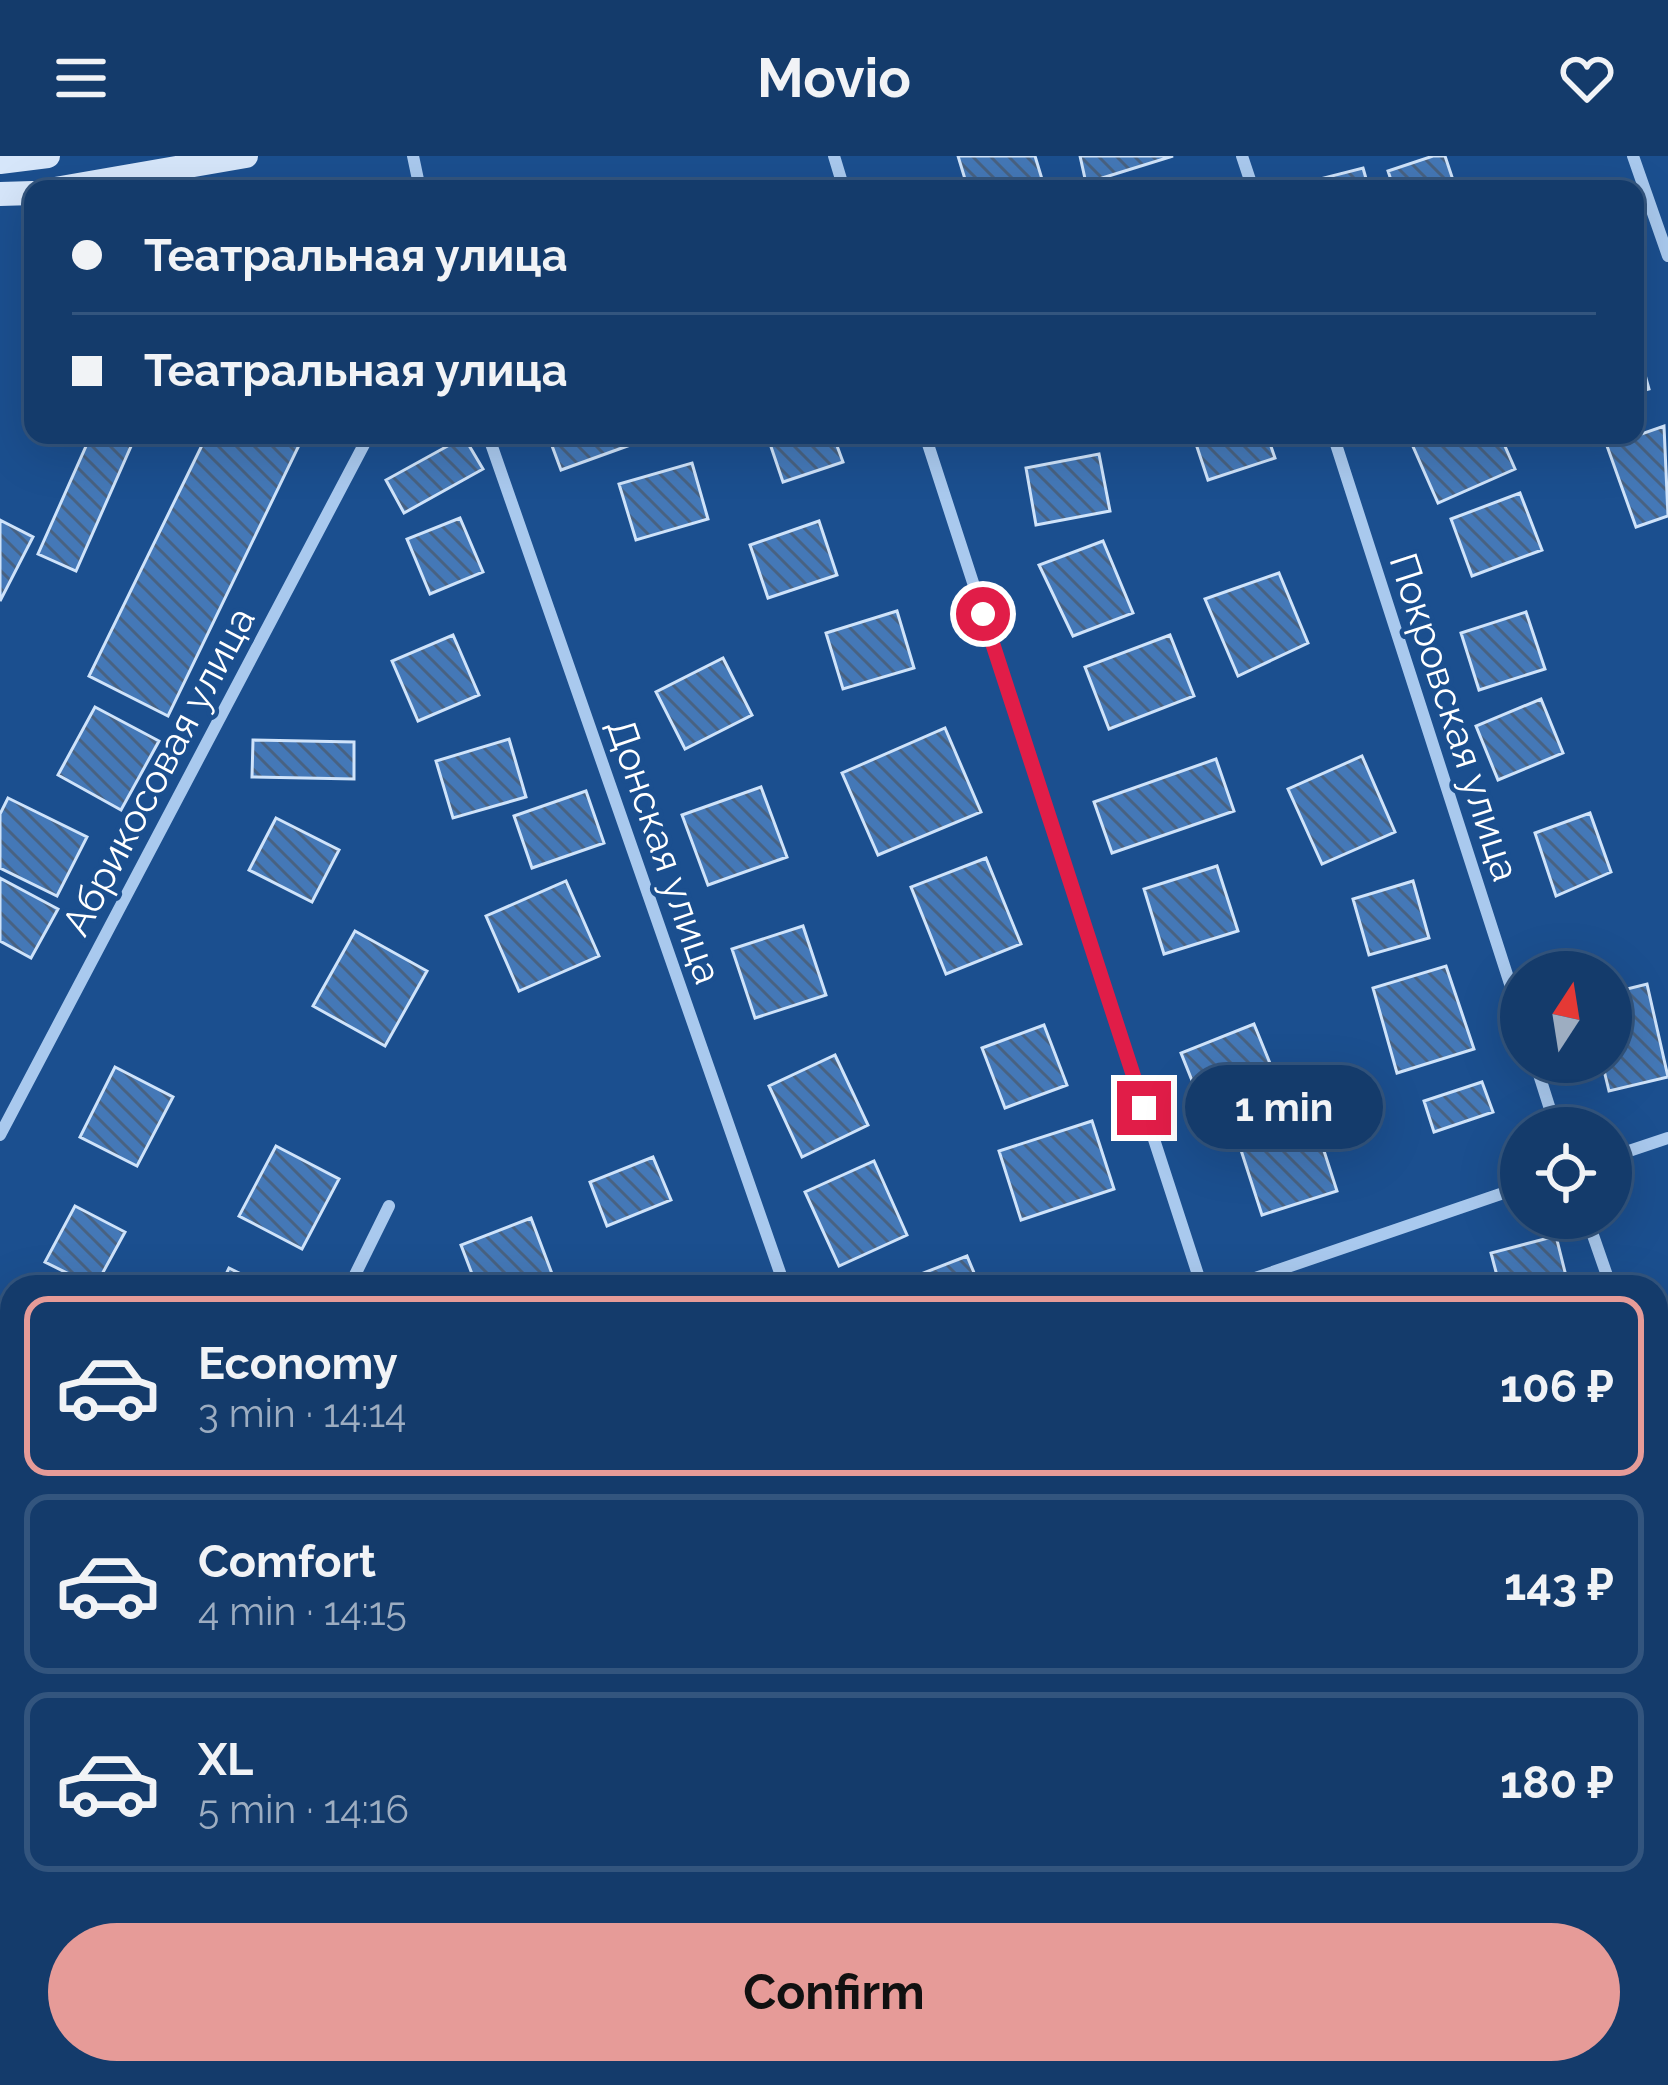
<!DOCTYPE html>
<html lang="en">
<head>
<meta charset="utf-8">
<style>
	body { margin:0; font-family:Raleway,sans-serif; background:#214673; color:#f1f3f6; height:100vh; display:flex; flex-direction:column; font-size:45px; white-space:nowrap }
	* { box-sizing:border-box; margin:0 }
	p { font-size:39px; color:#9dadc1 }
	.icon { flex:none; width:66px; height:66px; fill:none; stroke:currentColor; stroke-width:2; stroke-linecap:round; stroke-linejoin:round }
	.map { position:relative; flex:1; overflow:hidden }
	.sheet { position:absolute; left:0px; top:1119px; width:1668px; height:810px; display:flex; flex-direction:column; background:#143b6b; border-radius:36px 36px 0 0; box-shadow:0 12px 48px #0002,0 0 0 3px #33557e }
	.sheet>* { flex:none }
	.hud { position:absolute; left:24px; top:24px; width:1620px; height:264px; border-radius:24px; box-shadow:0 12px 48px #0002,0 0 0 3px #33557e; display:grid; align-content:center; height:264px; padding:0 48px; background:#143b6b }
	.needle { width:78px; rotate:12deg }
	.fabs { position:absolute; left:1500px; top:795px; display:grid; gap:24px }
	.fabs a { display:grid; place-items:center; width:132px; height:132px; border-radius:50%; background:#143b6b; box-shadow:0 12px 48px #0002,0 0 0 3px #33557e; font-size:60px }
	.end { position:absolute; width:54px; height:54px; margin:-27px; border:15px solid #e11d48; background:#fff; box-shadow:0 0 0 6px #fff }
	.from { border-radius:50% }
	.bubble { position:absolute; height:84px; border-radius:42px; background:#143b6b; box-shadow:0 12px 48px #0002,0 0 0 3px #33557e; font-size:39px; font-weight:700; line-height:84px; text-align:center }
	.hud b { display:flex; align-items:center; gap:42px; height:114px; font-size:45px }
	.hud b+b { border-top:3px solid #33557e }
	.hud i { width:30px; height:30px; background:#f1f3f6 }
	ul { padding:21px 0 0; list-style:none }
	li { display:flex; align-items:center; gap:36px; height:180px; margin:0 24px 18px; padding:0 24px; border:6px solid #33557e; border-radius:24px }
	li div { flex:1 }
	li b { display:block; font-size:45px }
	li em { font-style:normal; font-weight:700 }
	li.current { border-color:#e69b98 }
	li>.icon { width:108px; height:108px; stroke-width:1.5 }
	.button { display:flex; gap:24px; margin-top:auto; padding:24px 48px }
	.button a { flex:1; height:138px; border-radius:72px; background:#e69b98; color:#111; font-size:48px; font-weight:700; line-height:138px; text-align:center }
	header { display:flex; justify-content:space-between; align-items:center; height:156px; padding:0 48px; background:#143b6b; font-size:54px; font-weight:700 }
	.map>svg:first-child { display:block }
	.building { fill:url(#building-back-hatch); stroke:#cfe3fa; stroke-width:3 }
	.lines { fill:none; stroke-linecap:round; stroke-linejoin:round }
	.street { stroke:#a9c9ee; stroke-width:12 }
	.secondary { stroke:#d6e6fa; stroke-width:24 }
	.route { stroke:#e11d48; stroke-width:15 }
	.labels { text-anchor:middle; stroke-width:9; stroke-linejoin:round; paint-order:stroke }
	.street-label { font-size:39px; fill:#fff; stroke:#1b4f8f }
</style>
</head>
<body>
<header><svg class="icon" aria-label="menu" viewBox="0 0 24 24"><path d="M4 6h16M4 12h16M4 18h16"/></svg>Movio<svg class="icon" aria-label="heart" viewBox="0 0 24 24"><path d="M12 20l-8-8c-3-5 5-10 8-4 3-6 11-1 8 4z"/></svg></header>
<div class="map">
<svg width="1668" height="1929" viewBox="0 0 1668 1929">
	<defs>
		<pattern id="building-back-hatch" width="6" height="6" patternUnits="userSpaceOnUse" patternTransform="scale(3)"><rect width="6" height="6" fill="#4478b7"/><path d="M-1 5l2 2M0 0l6 6M5-1l2 2" fill="none" stroke="#486282"/></pattern>
	</defs>
	<rect width="100%" height="100%" fill="#1b4f8f"/>
	<path class="building" d="M958,0H1035L1045,33H968Z
		M1080,0H1173L1086,27Z
		M1433,0H1445L1456,33H1394L1388,15Z
		M1363,12L1369,33H1305L1304,27Z
		M1635,183L1649,233L1635,237Z
		M1664,270L1668,360L1636,371L1607,290Z
		M91,279H136L76,415L38,398Z
		M207,279H304L168,560L89,520Z
		M548,279H658L561,314Z
		M767,279H833L843,306L783,326Z
		M1193,279H1267L1275,302L1208,324Z
		M1427,279H1500L1515,313L1438,347L1411,286Z
		M464,281L483,313L404,357L386,324Z
		M1099,298L1110,355L1036,369L1026,312Z
		M692,307L708,363L636,384L619,328Z
		M1520,337L1542,394L1472,420L1451,363Z
		M460,362L483,416L430,438L407,383Z
		M0,364L33,381L0,445Z
		M819,365L837,419L768,442L750,389Z
		M1103,385L1133,457L1073,480L1039,409Z
		M1279,417L1308,487L1238,520L1205,443Z
		M897,455L914,512L843,533L826,477Z
		M1526,456L1545,513L1479,534L1461,477Z
		M453,479L479,539L418,565L392,505Z
		M1170,479L1194,540L1109,573L1085,511Z
		M723,502L752,559L685,593L656,536Z
		M1541,543L1563,597L1498,624L1476,570Z
		M95,551L159,585L121,654L58,619Z
		M945,572L981,656L878,699L842,617Z
		M509,583L526,641L453,662L436,605Z
		M253,584L354,586V623L252,621Z
		M1362,600L1395,676L1322,708L1288,633Z
		M1216,603L1234,655L1112,697L1094,646Z
		M761,631L787,701L708,729L682,659Z
		M586,635L604,687L532,712L514,660Z
		M8,642L87,681L57,740L0,712V658Z
		M1590,657L1611,716L1556,740L1535,677Z
		M276,662L339,694L312,746L249,714Z
		M986,702L1021,788L946,818L911,731Z
		M1217,710L1238,775L1164,798L1144,733Z
		M0,722L58,753L31,802L0,785Z
		M566,725L599,800L519,835L486,760Z
		M1413,725L1429,782L1369,799L1353,743Z
		M803,770L826,839L755,862L732,793Z
		M355,775L427,815L385,890L313,850Z
		M1446,810L1474,893L1397,917L1373,832Z
		M1647,828L1668,921L1609,935L1602,906H1611V837Z
		M1254,868L1278,927L1205,957L1181,897Z
		M1044,869L1067,929L1005,952L982,892Z
		M835,899L868,969L802,1001L769,930Z
		M115,911L173,941L137,1010L80,981Z
		M1482,926L1493,956L1434,976L1424,945Z
		M1314,964L1337,1035L1262,1059L1239,988Z
		M1092,965L1114,1033L1021,1064L999,995Z
		M276,990L339,1023L302,1093L239,1060Z
		M653,1001L671,1044L607,1070L590,1026Z
		M874,1005L907,1079L839,1110L805,1036Z
		M75,1050L125,1076L95,1131L45,1106Z
		M531,1062L557,1131H477L461,1089Z
		M1556,1080L1567,1124L1539,1131H1500L1491,1097Z
		M967,1100L980,1131H911L908,1123Z
		M229,1112L267,1131H220Z
		M0,1234L12,1241V1321L0,1314Z
		M1656,1404L1668,1432V1443L1656,1448Z
		M0,1442L12,1448V1498L0,1492Z
		M0,1535L12,1542V1574L0,1594Z
		M1656,1611L1665,1642L1656,1644Z
		M12,1915V1917H86L80,1929H25L9,1921Z
		M105,1917H150L144,1929H99Z
		M251,1917H261L281,1929H244Z
		M1141,1917H1201L1203,1924L1144,1929Z
		M1357,1917H1423L1427,1929H1361Z"/>
	<g class="lines">
		<path class="street" d="M413,0L420,33
			M834,0L844,33
			M1242,0L1253,33
			M1633,0L1668,100
			M488,279L785,1131
			M925,279L1202,1131
			M1333,279L1521,862
			M1535,906L1556,972
			M0,979L369,279
			M1611,1001L1668,982
			M1587,1062L1611,1131
			M349,1131L389,1050
			M1229,1131L1521,1031
			M1656,1260L1668,1294
			M0,1833L12,1808
			M646,1917L650,1929
			M1063,1917L1067,1929
			M1481,1917L1485,1929
			M367,1929L372,1917"/>
		<path class="secondary" d="M0,6L48,0
			M55,33L246,0
			M0,38L33,37"/>
	</g>
	<g class="lines">
		<path class="route" d="M983,458L1144,952"/>
	</g>
	<g class="labels">
		<g class="street-label">
			<text transform="translate(1455 561) rotate(72)" y="14">Покровская улица</text>
			<text transform="translate(158 615) rotate(-62)" y="14">Абрикосовая улица</text>
			<text transform="translate(665 695) rotate(71)" y="14">Донская улица</text>
		</g>
	</g>
</svg>
<div class="fabs">
<a><svg class="needle" viewBox="-14 -14 28 28"><path d="M0-13l5 13h-10z" fill="#e53935"/><path d="M0 13l5-13h-10z" fill="#9dadc1"/></svg></a>
<a><svg class="icon" aria-label="locate" viewBox="0 0 24 24"><circle cx="12" cy="12" r="6"/><path d="M12 2v4M12 18v4M2 12h4M18 12h4"/></svg></a>
</div>
<i class="end from" style="left:983px;top:458px"></i>
<i class="end" style="left:1144px;top:952px"></i>
<div class="bubble" style="left:1185px;top:909px;width:198px">1 min</div>
<div class="hud">
<b><i class="from"></i>Театральная улица</b>
<b><i></i>Театральная улица</b>
</div>
<section class="sheet">
<ul>
<li class="current"><svg class="icon" aria-label="car" viewBox="0 0 24 24"><path d="M5 17H2v-5l4-1 3-4h7l3 4 3 1v5h-3M9 17h6M6 11h13"/><circle cx="7" cy="17" r="2"/><circle cx="17" cy="17" r="2"/></svg><div><b>Economy</b><p>3 min · 14:14</p></div><em>106 ₽</em></li>
<li><svg class="icon" aria-label="car" viewBox="0 0 24 24"><path d="M5 17H2v-5l4-1 3-4h7l3 4 3 1v5h-3M9 17h6M6 11h13"/><circle cx="7" cy="17" r="2"/><circle cx="17" cy="17" r="2"/></svg><div><b>Comfort</b><p>4 min · 14:15</p></div><em>143 ₽</em></li>
<li><svg class="icon" aria-label="car" viewBox="0 0 24 24"><path d="M5 17H2v-5l4-1 3-4h7l3 4 3 1v5h-3M9 17h6M6 11h13"/><circle cx="7" cy="17" r="2"/><circle cx="17" cy="17" r="2"/></svg><div><b>XL</b><p>5 min · 14:16</p></div><em>180 ₽</em></li>
</ul>
<div class="button"><a>Confirm</a></div>
</section>
</div>
</body>
</html>
